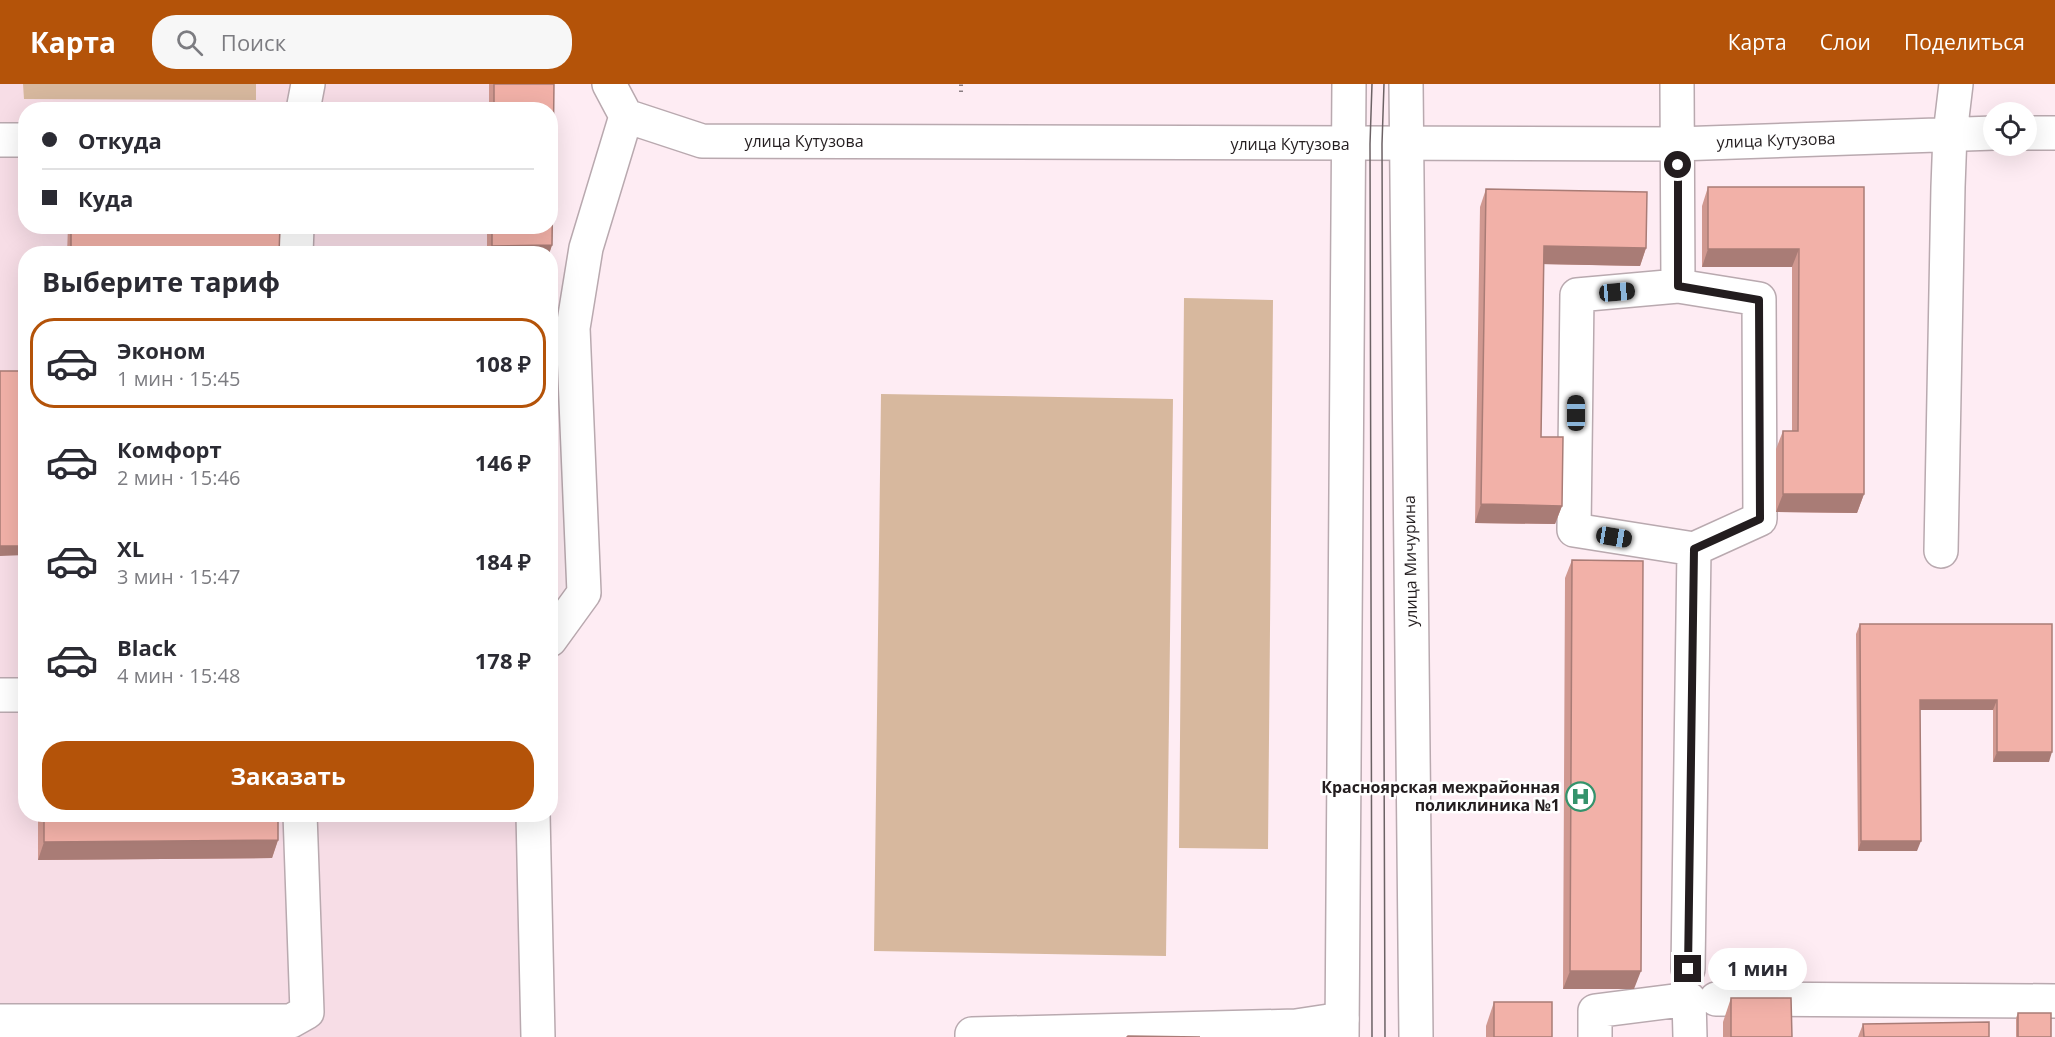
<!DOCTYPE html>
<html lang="ru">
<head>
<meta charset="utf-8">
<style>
	body { margin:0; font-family:"Open Sans",sans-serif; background:#f7f7f7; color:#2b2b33; height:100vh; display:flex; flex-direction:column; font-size:22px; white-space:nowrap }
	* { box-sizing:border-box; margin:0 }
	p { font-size:20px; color:#7c7c81 }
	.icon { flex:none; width:33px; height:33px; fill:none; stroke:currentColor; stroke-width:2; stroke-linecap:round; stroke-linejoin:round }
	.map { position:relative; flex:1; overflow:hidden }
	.panel { position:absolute; left:18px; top:162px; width:540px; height:576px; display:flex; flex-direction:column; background:#fff; border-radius:24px; box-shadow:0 6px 24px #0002 }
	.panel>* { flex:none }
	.top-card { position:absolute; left:18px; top:18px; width:540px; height:132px; border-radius:24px; box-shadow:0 6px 24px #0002; display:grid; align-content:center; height:132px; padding:0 24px; background:#fff }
	.tools { position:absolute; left:1983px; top:18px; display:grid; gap:12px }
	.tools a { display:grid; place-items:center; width:54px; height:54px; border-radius:50%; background:#fff; box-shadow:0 6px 24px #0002; font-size:30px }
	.end { position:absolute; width:27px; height:27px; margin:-14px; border:8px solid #231d1f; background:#fff; box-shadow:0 0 0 3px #fff }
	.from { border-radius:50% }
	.bubble { position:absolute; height:42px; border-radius:21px; background:#fff; box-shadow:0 6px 24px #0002; font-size:20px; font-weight:700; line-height:42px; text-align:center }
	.car { position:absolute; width:18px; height:36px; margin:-18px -9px; border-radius:8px; box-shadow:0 0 4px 2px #0007; background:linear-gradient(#222 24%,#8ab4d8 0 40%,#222 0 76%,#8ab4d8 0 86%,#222 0) }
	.top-card b { display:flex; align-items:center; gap:21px; height:57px; font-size:22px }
	.top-card b+b { border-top:2px solid #e1e1e2 }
	.top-card i { width:15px; height:15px; background:#2b2b33 }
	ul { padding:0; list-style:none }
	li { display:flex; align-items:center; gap:18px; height:90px; margin:0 12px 9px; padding:0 12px; border:3px solid transparent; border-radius:24px }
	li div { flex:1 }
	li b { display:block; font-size:22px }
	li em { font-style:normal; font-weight:700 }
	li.on { border-color:#b45309 }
	li>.icon { width:54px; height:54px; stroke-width:1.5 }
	h2 { padding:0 24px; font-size:27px; line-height:72px }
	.cta { display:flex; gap:12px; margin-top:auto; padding:12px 24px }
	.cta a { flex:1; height:69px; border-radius:24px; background:#b45309; color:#fff; font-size:24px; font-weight:700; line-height:69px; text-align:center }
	header { display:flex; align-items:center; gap:36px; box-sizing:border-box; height:84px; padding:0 30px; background:#b45309; color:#fff }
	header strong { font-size:28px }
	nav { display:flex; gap:33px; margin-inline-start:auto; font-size:21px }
	.search { width:420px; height:54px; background:#f7f7f7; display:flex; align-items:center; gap:15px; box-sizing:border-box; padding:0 21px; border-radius:24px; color:#7c7c81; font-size:22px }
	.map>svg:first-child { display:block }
	.built { fill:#f7dde6 }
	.green { fill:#d7b89e }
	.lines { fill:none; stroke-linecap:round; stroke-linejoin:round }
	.minor-casing { stroke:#b9a9af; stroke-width:36 }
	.major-casing { stroke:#b9a9af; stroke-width:36 }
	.path { stroke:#897d81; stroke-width:4; stroke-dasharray:1.5 4.5; stroke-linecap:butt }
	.minor { stroke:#fff; stroke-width:33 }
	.major { stroke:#fff; stroke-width:33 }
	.tram { stroke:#6c6265; stroke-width:1.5 }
	.wall { fill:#d09890 }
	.shaded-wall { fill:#a97c76 }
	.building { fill:#f2b1a8; stroke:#a97c76; stroke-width:1.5 }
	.route { stroke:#231d1f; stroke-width:8 }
	.labels { text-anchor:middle; stroke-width:5; stroke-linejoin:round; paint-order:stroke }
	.street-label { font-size:16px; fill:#231d1f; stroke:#fff }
	.poi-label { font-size:16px; font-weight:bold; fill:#231d1f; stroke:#fff; text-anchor:end }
</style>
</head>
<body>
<header>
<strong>Карта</strong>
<div class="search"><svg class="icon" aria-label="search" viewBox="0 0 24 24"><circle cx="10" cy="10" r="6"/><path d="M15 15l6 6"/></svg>Поиск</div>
<nav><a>Карта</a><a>Слои</a><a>Поделиться</a></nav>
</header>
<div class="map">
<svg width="2055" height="953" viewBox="0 0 2055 953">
	<rect width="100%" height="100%" fill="#feecf3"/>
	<path class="built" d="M0,0H510L509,25L26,26V142L508,143V169L26,170V730L527,731L535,953H0Z"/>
	<path class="green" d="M23,0H256V16L24,15Z
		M1184,214L1273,216L1268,765L1179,764Z
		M881,310L1173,315L1166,872L874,867Z"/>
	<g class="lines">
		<defs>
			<path id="minor" d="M609,0L626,32L702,57L1677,60L1994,49
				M1677,0L1678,202L1577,211L1574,446L1694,465L1760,435L1759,215L1678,202
				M303,26L308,0
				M2026,49H2055
				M0,56H26
				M296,170L297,142
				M1941,467L1948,103L1950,50L1956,0
				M550,556L584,509L573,244L586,164L626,32
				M0,611H26
				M533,730L538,953
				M1688,885L1694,465
				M1716,915L2055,917
				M0,937H291L307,928L300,730
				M972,953V950L1296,942L1342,935
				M1595,953V927L1689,915L1690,953"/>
			<path id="major" d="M1406,0L1416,953
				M1342,953L1349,0"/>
		</defs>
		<use href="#minor" class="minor-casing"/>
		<use href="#major" class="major-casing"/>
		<path class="path" d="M961,8V0"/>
		<use href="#minor" class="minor"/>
		<use href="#major" class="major"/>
		<path class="tram" d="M1384,0L1382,60L1385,953
			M1372,953L1370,60L1372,0"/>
	</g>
	<path class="wall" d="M489,0H554L552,161L549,170H487V142H550V26H489Z
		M1708,103H1864V410L1857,429L1776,428V365L1783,347H1792V183H1702V122Z
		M1486,105L1646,164L1640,182L1544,180L1541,353L1562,422L1555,440L1475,439L1480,123Z
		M68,142H280L279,170H67Z
		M1572,476L1634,905H1563L1565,494Z
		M1860,540H2052L2049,678H1993V626H1920L1917,767H1858L1856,550Z
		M38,730H278V756L272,774L38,776Z
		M1731,914L1792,953H1723V938Z
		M1494,918L1552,953H1486V942Z
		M2018,929L2051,953H2016V934Z
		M1863,940L1989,953H1858Z"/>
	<path class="shaded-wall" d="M552,161L549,170H489L492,162Z
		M1544,162L1646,164L1640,182L1538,180Z
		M1708,165H1799L1792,183H1702Z
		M1783,410H1864L1857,429L1776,428Z
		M1481,420L1562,422L1555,440L1475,439Z
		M0,462H26V471L0,472Z
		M1920,616H1997L1993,626H1917Z
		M1997,668H2052L2049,678H1993Z
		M278,756L272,774L38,776L44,758Z
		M1861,757H1921L1917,767H1858Z
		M1570,887H1641L1634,905H1563Z"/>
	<path class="building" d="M494,0H554L552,161L492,162V142H550V26H494Z
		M1708,103H1864V410H1783V347H1798L1799,165H1708Z
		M1486,105L1647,108L1646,164L1544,162L1541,353H1563L1562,422L1481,420Z
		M71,142H280L279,170H71Z
		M0,287H26V462H0Z
		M1572,476L1643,477L1641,887H1570Z
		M1860,540H2052V668H1997V616H1920L1921,757H1861Z
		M44,730H278V756L44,758Z
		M1731,914H1791L1792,953H1731Z
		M1494,918H1552V953H1494Z
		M2018,929H2051V953H2018Z
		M1989,938V953H1864L1863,940Z
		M1128,952L1200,953H1127Z"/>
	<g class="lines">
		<path class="route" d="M1678,81V202L1759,216L1760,435L1694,465L1688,885"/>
	</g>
	<defs>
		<symbol id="hospital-ring" viewBox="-11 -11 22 22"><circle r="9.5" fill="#fff" stroke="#34936c" stroke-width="1.5"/><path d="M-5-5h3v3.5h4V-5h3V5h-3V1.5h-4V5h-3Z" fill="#34936c"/></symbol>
	</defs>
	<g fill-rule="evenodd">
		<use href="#hospital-ring" x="1564" y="696" width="33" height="33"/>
	</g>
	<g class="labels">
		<g class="street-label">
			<text transform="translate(1776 56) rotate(-2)" y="6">улица Кутузова</text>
			<text x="804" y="63">улица Кутузова</text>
			<text x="1290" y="66">улица Кутузова</text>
			<text transform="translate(1410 477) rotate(-91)" y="6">улица Мичурина</text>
		</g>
		<g class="poi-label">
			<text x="1560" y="709">Красноярская межрайонная<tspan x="1560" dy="18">поликлиника №1</tspan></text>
		</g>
	</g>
</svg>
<div class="tools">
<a><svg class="icon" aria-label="locate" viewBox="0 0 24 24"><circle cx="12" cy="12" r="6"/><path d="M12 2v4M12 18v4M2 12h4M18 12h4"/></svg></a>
</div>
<i class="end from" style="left:1678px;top:81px"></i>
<i class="end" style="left:1688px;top:885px"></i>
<div class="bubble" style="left:1708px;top:864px;width:99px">1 мин</div>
<i class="car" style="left:1617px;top:208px;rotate:85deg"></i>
<i class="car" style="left:1576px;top:329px;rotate:0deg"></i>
<i class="car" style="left:1614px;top:453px;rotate:99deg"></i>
<div class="top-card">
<b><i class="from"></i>Откуда</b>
<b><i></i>Куда</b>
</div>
<section class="panel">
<h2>Выберите тариф</h2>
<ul>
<li class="on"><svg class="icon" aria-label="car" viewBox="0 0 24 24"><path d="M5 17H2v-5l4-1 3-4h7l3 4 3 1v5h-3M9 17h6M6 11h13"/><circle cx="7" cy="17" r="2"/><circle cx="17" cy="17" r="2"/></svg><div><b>Эконом</b><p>1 мин · 15:45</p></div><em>108 ₽</em></li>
<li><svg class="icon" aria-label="car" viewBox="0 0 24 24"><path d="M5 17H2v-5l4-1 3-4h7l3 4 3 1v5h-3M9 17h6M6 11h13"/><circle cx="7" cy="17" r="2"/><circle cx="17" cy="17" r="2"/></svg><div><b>Комфорт</b><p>2 мин · 15:46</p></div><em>146 ₽</em></li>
<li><svg class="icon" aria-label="car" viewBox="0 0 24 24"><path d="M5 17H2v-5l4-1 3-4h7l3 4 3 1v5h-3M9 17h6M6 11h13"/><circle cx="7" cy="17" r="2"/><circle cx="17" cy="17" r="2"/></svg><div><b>XL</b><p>3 мин · 15:47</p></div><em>184 ₽</em></li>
<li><svg class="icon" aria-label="car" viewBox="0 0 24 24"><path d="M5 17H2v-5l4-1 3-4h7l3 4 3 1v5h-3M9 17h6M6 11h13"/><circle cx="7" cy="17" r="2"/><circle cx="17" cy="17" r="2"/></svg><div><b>Black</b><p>4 мин · 15:48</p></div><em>178 ₽</em></li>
</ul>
<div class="cta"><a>Заказать</a></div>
</section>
</div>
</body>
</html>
